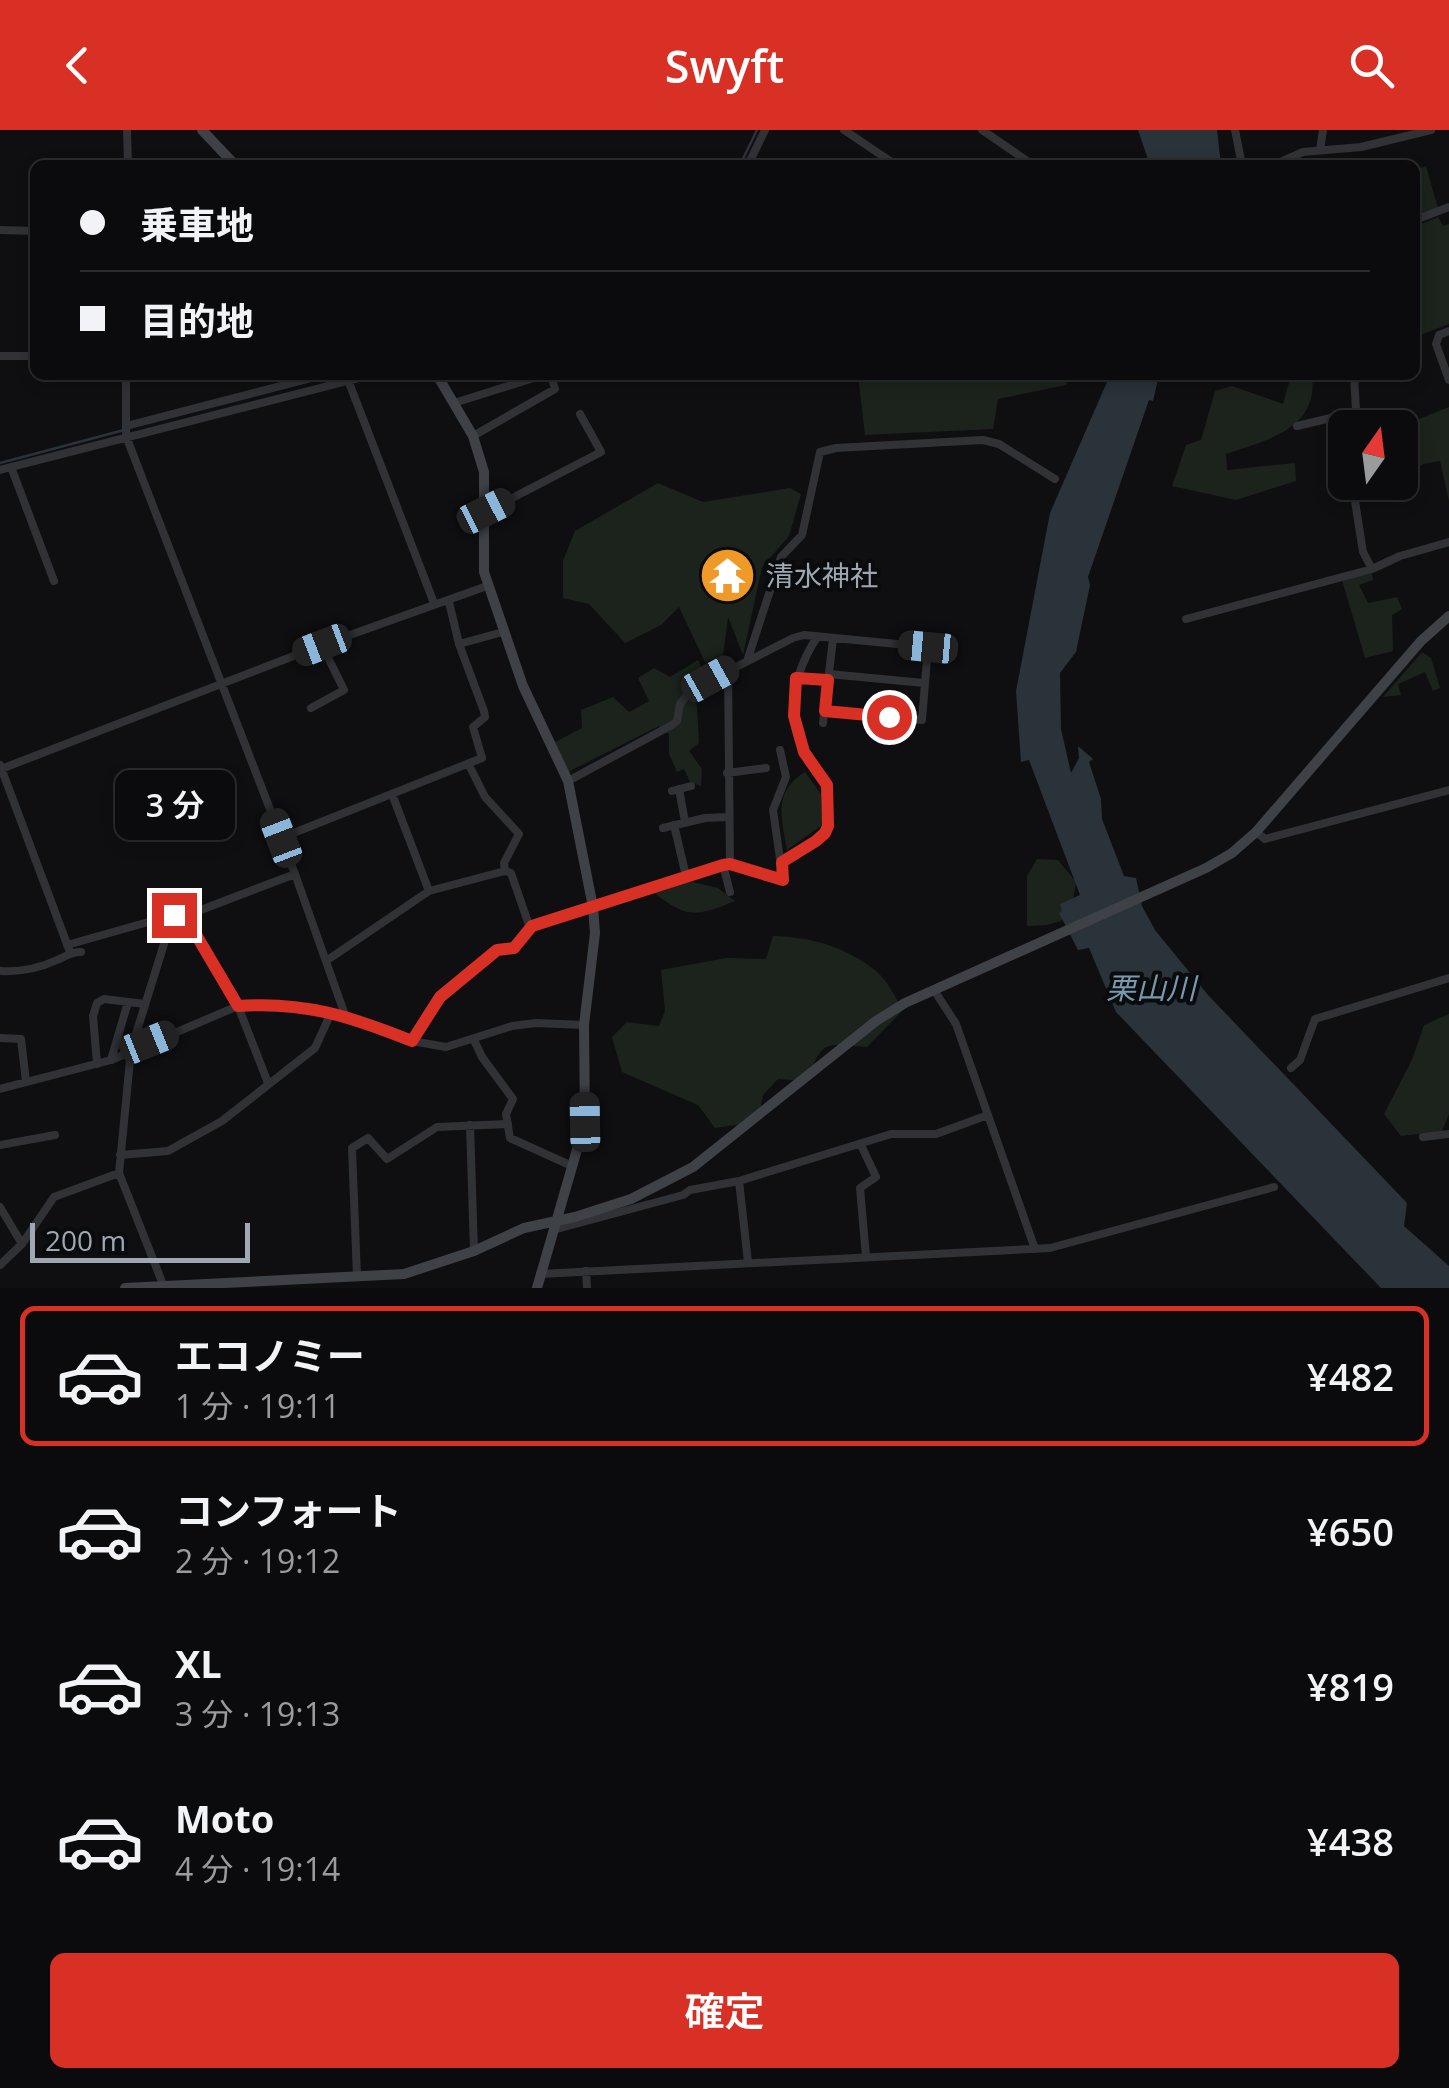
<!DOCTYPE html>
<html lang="ja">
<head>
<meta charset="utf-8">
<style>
	body { margin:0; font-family:"Open Sans","Noto Sans JP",sans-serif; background:#141416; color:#f1f3f6; height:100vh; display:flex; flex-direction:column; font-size:38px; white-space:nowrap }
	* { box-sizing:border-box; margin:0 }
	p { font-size:32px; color:#9a9b9d }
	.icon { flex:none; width:55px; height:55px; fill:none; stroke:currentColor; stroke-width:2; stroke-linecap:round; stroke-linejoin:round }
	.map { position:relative; height:1158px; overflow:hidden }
	.drawer { display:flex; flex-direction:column; background:#0b0b0d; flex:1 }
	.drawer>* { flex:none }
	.top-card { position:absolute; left:30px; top:30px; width:1390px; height:220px; border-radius:15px; box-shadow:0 5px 15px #0003,0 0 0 2px #2b2b2e; display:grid; align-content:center; height:220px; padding:0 50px; background:#0b0b0d }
	.needle { width:65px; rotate:14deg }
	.controls { position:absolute; left:1328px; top:280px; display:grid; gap:20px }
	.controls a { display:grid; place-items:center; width:90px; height:90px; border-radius:15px; background:#0b0b0d; box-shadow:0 5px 15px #0003,0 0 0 2px #2b2b2e; font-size:50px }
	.scale { position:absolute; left:30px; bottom:25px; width:220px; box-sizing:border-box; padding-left:10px; border:5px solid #a0a7b2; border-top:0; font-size:28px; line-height:35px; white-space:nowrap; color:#a0a7b2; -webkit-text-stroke:8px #0a0b0c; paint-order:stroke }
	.end { position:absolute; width:45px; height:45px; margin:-22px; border:12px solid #d93025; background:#fff; box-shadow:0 0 0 5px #fff }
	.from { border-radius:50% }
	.bubble { position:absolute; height:70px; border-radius:15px; background:#0b0b0d; box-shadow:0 5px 15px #0003,0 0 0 2px #2b2b2e; font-size:32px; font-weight:600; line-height:70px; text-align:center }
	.car { position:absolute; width:30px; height:60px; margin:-30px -15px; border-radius:12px; box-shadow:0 0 8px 2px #0007; background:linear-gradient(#222 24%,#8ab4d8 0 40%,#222 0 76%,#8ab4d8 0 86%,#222 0) }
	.top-card b { display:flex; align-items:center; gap:35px; height:95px; font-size:38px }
	.top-card b+b { border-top:2px solid #2b2b2e }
	.top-card i { width:25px; height:25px; background:#f1f3f6 }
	ul { padding:18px 0 0; list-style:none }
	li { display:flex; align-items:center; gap:30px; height:140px; margin:0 20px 15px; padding:0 30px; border:5px solid transparent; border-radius:15px }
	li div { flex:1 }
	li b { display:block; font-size:38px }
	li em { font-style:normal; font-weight:600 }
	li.current { border-color:#d93025 }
	li>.icon { width:90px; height:90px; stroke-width:1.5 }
	.cta { display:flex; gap:20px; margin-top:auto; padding:20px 50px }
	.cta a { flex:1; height:115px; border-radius:15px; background:#d93025; color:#fff; font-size:40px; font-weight:600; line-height:115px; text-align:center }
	header { display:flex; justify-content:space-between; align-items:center; height:130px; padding:0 50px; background:#d93025; color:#fff; font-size:45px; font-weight:600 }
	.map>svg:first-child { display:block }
	.green { fill:#1c231c }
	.water { fill:#293339 }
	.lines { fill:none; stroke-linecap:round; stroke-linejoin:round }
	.stream { stroke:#293339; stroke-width:2.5 }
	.street { stroke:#303236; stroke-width:8 }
	.secondary { stroke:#3e4146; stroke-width:10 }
	.route { stroke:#d93025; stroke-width:12 }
	.labels { text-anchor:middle; stroke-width:8; stroke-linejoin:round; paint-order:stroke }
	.poi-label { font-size:28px; fill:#a0a7b2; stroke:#0a0b0c; text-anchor:start }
	.water-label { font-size:30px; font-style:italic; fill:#7799ad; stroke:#0a0b0c }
</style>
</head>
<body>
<header><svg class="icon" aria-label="back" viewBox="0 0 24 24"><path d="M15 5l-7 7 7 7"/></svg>Swyft<svg class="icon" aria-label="search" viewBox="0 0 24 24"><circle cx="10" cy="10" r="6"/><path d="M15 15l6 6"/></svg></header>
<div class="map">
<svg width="1449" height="1158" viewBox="0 0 1449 1158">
	<rect width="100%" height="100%" fill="#0f0f11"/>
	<path class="green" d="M1426,36L1438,78L1415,86V40Z
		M1438,87L1443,96L1449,94V194L1415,207V180L1421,177L1415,161V97Z
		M858,245H1070L1066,255L998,269L993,299L865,305Z
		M1291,245H1312C1319,300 1266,310 1226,324L1227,340L1295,333L1296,351L1236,370L1172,356L1186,315L1201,310L1215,261L1232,256L1283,274Z
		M1449,277V371L1440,331L1423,334L1400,351L1399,297Z
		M658,353L703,372L790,358L801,364L789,406L762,437L743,525L728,487L723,526L705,532L679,477L661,495L625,513L589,474L563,468V431L575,401Z
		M1372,443L1373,450L1359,455L1368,473L1397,467L1402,479L1392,485L1393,521L1365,528L1342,450Z
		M1422,522L1431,528L1440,558L1433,561L1425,542L1398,554L1401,565L1383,567Z
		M698,530L707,548L696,562L699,613L689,621L702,639L701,656L690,652L684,639L677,642L669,624V604L659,596L568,642L555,612L582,598L581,580L613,567L629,582L649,571L638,548L654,538L670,547Z
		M805,642L821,664L822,695L787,720C781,688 773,661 805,642Z
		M1037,729L1058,730L1076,752L1070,788L1047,795L1027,796V746Z
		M688,751L718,758L735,771C696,787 686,789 652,761Z
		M773,806C810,807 845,816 876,841C887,850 895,867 903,880L867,917C823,914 824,909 806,951L778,949L763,965L758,992L715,998L698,975L622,942L612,907L627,892L659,896L665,881L661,840L726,828L766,829Z
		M1449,884V984L1442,1001L1401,1006L1384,984L1412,930L1424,895Z"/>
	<path class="water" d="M1138,0H1217L1221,35H1150Z
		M1110,245H1159L1153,271L1149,270L1088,447L1090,455L1076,522L1060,543L1061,599L1071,643L1079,628L1078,616L1093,629L1089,632L1101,669L1102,689L1124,746L1136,748L1142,776L1155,800L1208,865L1407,1073L1404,1096L1449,1136V1158H1381L1116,882L1089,818L1078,820L1059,783L1062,781L1060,774L1080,765L1029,630L1021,632L1016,561L1050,383Z"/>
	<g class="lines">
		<path class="stream" d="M740,35L757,0
			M326,248L337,245
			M0,333L124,300"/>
		<path class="street" d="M127,0L128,35
			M844,0L896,35
			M982,0L1033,35
			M1235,0L1242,35
			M1320,20L1323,0
			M748,35L765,0
			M1274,35L1303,22L1361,17L1431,0
			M1415,90L1449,77
			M0,100L35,101
			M1449,201L1439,205L1436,214L1449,250
			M0,226H35
			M126,245V306L295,744L345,885
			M1354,245L1357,298
			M348,250L434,473
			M454,273L543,245
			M126,296L323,245
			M1297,296L1356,282
			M473,306L555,259L551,245
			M11,337L54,451
			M0,340L371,245
			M1352,352L1363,422L1372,439
			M487,381L601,322L580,284
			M1186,489L1372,439L1400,426L1449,412
			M459,514L503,502
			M748,528L781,427L802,405L820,322L836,318L983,310L999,314L1055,349
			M728,539L730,734
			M829,544L924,553
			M796,548L828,551
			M311,578L344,560L322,515
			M823,593L833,509
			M0,635L70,822
			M469,635L485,667L519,704L504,733L505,741
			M1,639L322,515L487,456
			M727,643L766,638
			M568,651L672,595L677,591L680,574L691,560L793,508L804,505L928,517L922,590L825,581
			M679,659L685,692
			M672,661L691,656
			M392,664L429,761L505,741L511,743L530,798
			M674,695L686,746
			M663,698L705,688L728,687
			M1256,702L1265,709L1449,660
			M281,708L482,628L473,597L485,587L484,581L459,514L449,472
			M781,732C794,724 819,715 826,701C830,693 830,665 827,655C823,644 810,635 804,624C784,582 794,543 817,507
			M723,735L730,762
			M185,786L238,876L268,953
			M67,815L173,785L185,786L295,744
			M326,831L429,761
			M0,841C19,842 40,838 57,830C67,826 70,822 81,822
			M934,860L956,894L1035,1119
			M0,908L21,909L26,952
			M474,910L482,927L513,969L506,984L510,1008L572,1036
			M412,911L441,867L497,820L513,818L532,796L723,735L730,734L783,750L773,680L786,647L780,620
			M111,930L128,872
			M97,934L93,886L97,873L104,869L145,874
			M1291,938L1300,930L1315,889L1449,848
			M0,959L111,930L238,876L266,874L345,885L412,911L446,917L512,896L536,893L584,895
			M470,995L474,1121
			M1423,1007L1449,1004
			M0,1015L55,1005
			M861,1015L876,1047L860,1058L866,1127
			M120,1025L168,1021L222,991L315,918L331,883
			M739,1051L748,1132
			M0,1077L22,1114
			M553,1100L683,1065L690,1060L739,1051L891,1004H936L988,985
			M0,1135L22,1114L54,1067L119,1043
			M586,1141L587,1158
			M540,1144L1050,1118L1274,1057
			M357,1147L352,1018L368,1008L387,1029L437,997L508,994
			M164,1157L119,1043L131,920L173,785"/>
		<path class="secondary" d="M202,0L235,35
			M437,245L473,306L484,342V442L523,556L568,651L593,777L595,803L584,895L585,992L537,1158
			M125,1158L404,1144L474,1121L524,1098L575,1087L631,1069L693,1037L876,891L905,873L1206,738L1232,723L1256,702L1421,511L1449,486"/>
	</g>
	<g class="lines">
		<path class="route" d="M174,785L185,786L238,876C305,871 352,887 412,911L440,867L497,820L514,818L532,796L723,735L730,734L783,750L782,732L816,711L825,703L828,696L827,655L804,622L794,586L796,548L828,550L825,581L889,587"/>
	</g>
	<defs>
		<symbol id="temple-disc" viewBox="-11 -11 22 22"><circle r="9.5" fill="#ef9929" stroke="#0a0b0c"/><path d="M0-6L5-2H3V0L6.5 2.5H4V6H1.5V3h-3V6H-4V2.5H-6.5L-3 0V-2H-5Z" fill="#fff"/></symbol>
	</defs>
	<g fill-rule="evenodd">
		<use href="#temple-disc" x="696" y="414" width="63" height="63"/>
	</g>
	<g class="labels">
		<g class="poi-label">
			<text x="766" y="456">清水神社</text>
		</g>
		<g class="water-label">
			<text x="1151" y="869">栗山川</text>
		</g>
	</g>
</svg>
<div class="controls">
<a><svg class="needle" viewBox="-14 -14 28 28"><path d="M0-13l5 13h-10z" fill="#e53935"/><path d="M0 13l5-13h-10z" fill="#9a9b9d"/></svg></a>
</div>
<div class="scale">200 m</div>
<i class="end from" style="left:889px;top:587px"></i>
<i class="end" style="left:174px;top:785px"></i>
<div class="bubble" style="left:115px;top:640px;width:120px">3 分</div>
<i class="car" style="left:486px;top:381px;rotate:63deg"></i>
<i class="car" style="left:322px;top:515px;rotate:249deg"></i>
<i class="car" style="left:928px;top:517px;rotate:275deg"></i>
<i class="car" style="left:710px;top:549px;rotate:61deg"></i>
<i class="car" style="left:281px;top:708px;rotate:339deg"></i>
<i class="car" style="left:149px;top:912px;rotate:68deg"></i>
<i class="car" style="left:585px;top:992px;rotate:359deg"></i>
<div class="top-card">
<b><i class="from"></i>乗車地</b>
<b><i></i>目的地</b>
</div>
</div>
<section class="drawer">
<ul>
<li class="current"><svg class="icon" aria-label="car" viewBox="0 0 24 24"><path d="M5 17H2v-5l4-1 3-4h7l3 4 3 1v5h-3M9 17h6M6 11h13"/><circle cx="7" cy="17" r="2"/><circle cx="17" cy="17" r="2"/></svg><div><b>エコノミー</b><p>1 分 · 19:11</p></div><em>¥482</em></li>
<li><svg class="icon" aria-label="car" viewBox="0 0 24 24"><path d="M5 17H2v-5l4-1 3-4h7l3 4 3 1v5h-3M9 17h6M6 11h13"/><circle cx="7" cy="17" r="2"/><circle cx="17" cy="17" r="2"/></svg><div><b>コンフォート</b><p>2 分 · 19:12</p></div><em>¥650</em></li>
<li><svg class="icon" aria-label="car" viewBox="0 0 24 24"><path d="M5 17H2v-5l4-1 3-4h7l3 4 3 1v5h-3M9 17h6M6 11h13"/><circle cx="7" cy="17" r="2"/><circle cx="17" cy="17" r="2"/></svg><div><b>XL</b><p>3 分 · 19:13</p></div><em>¥819</em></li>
<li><svg class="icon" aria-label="car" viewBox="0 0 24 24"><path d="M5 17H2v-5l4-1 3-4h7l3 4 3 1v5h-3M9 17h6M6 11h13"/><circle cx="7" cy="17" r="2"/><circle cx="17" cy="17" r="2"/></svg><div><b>Moto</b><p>4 分 · 19:14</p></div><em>¥438</em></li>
</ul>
<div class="cta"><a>確定</a></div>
</section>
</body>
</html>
